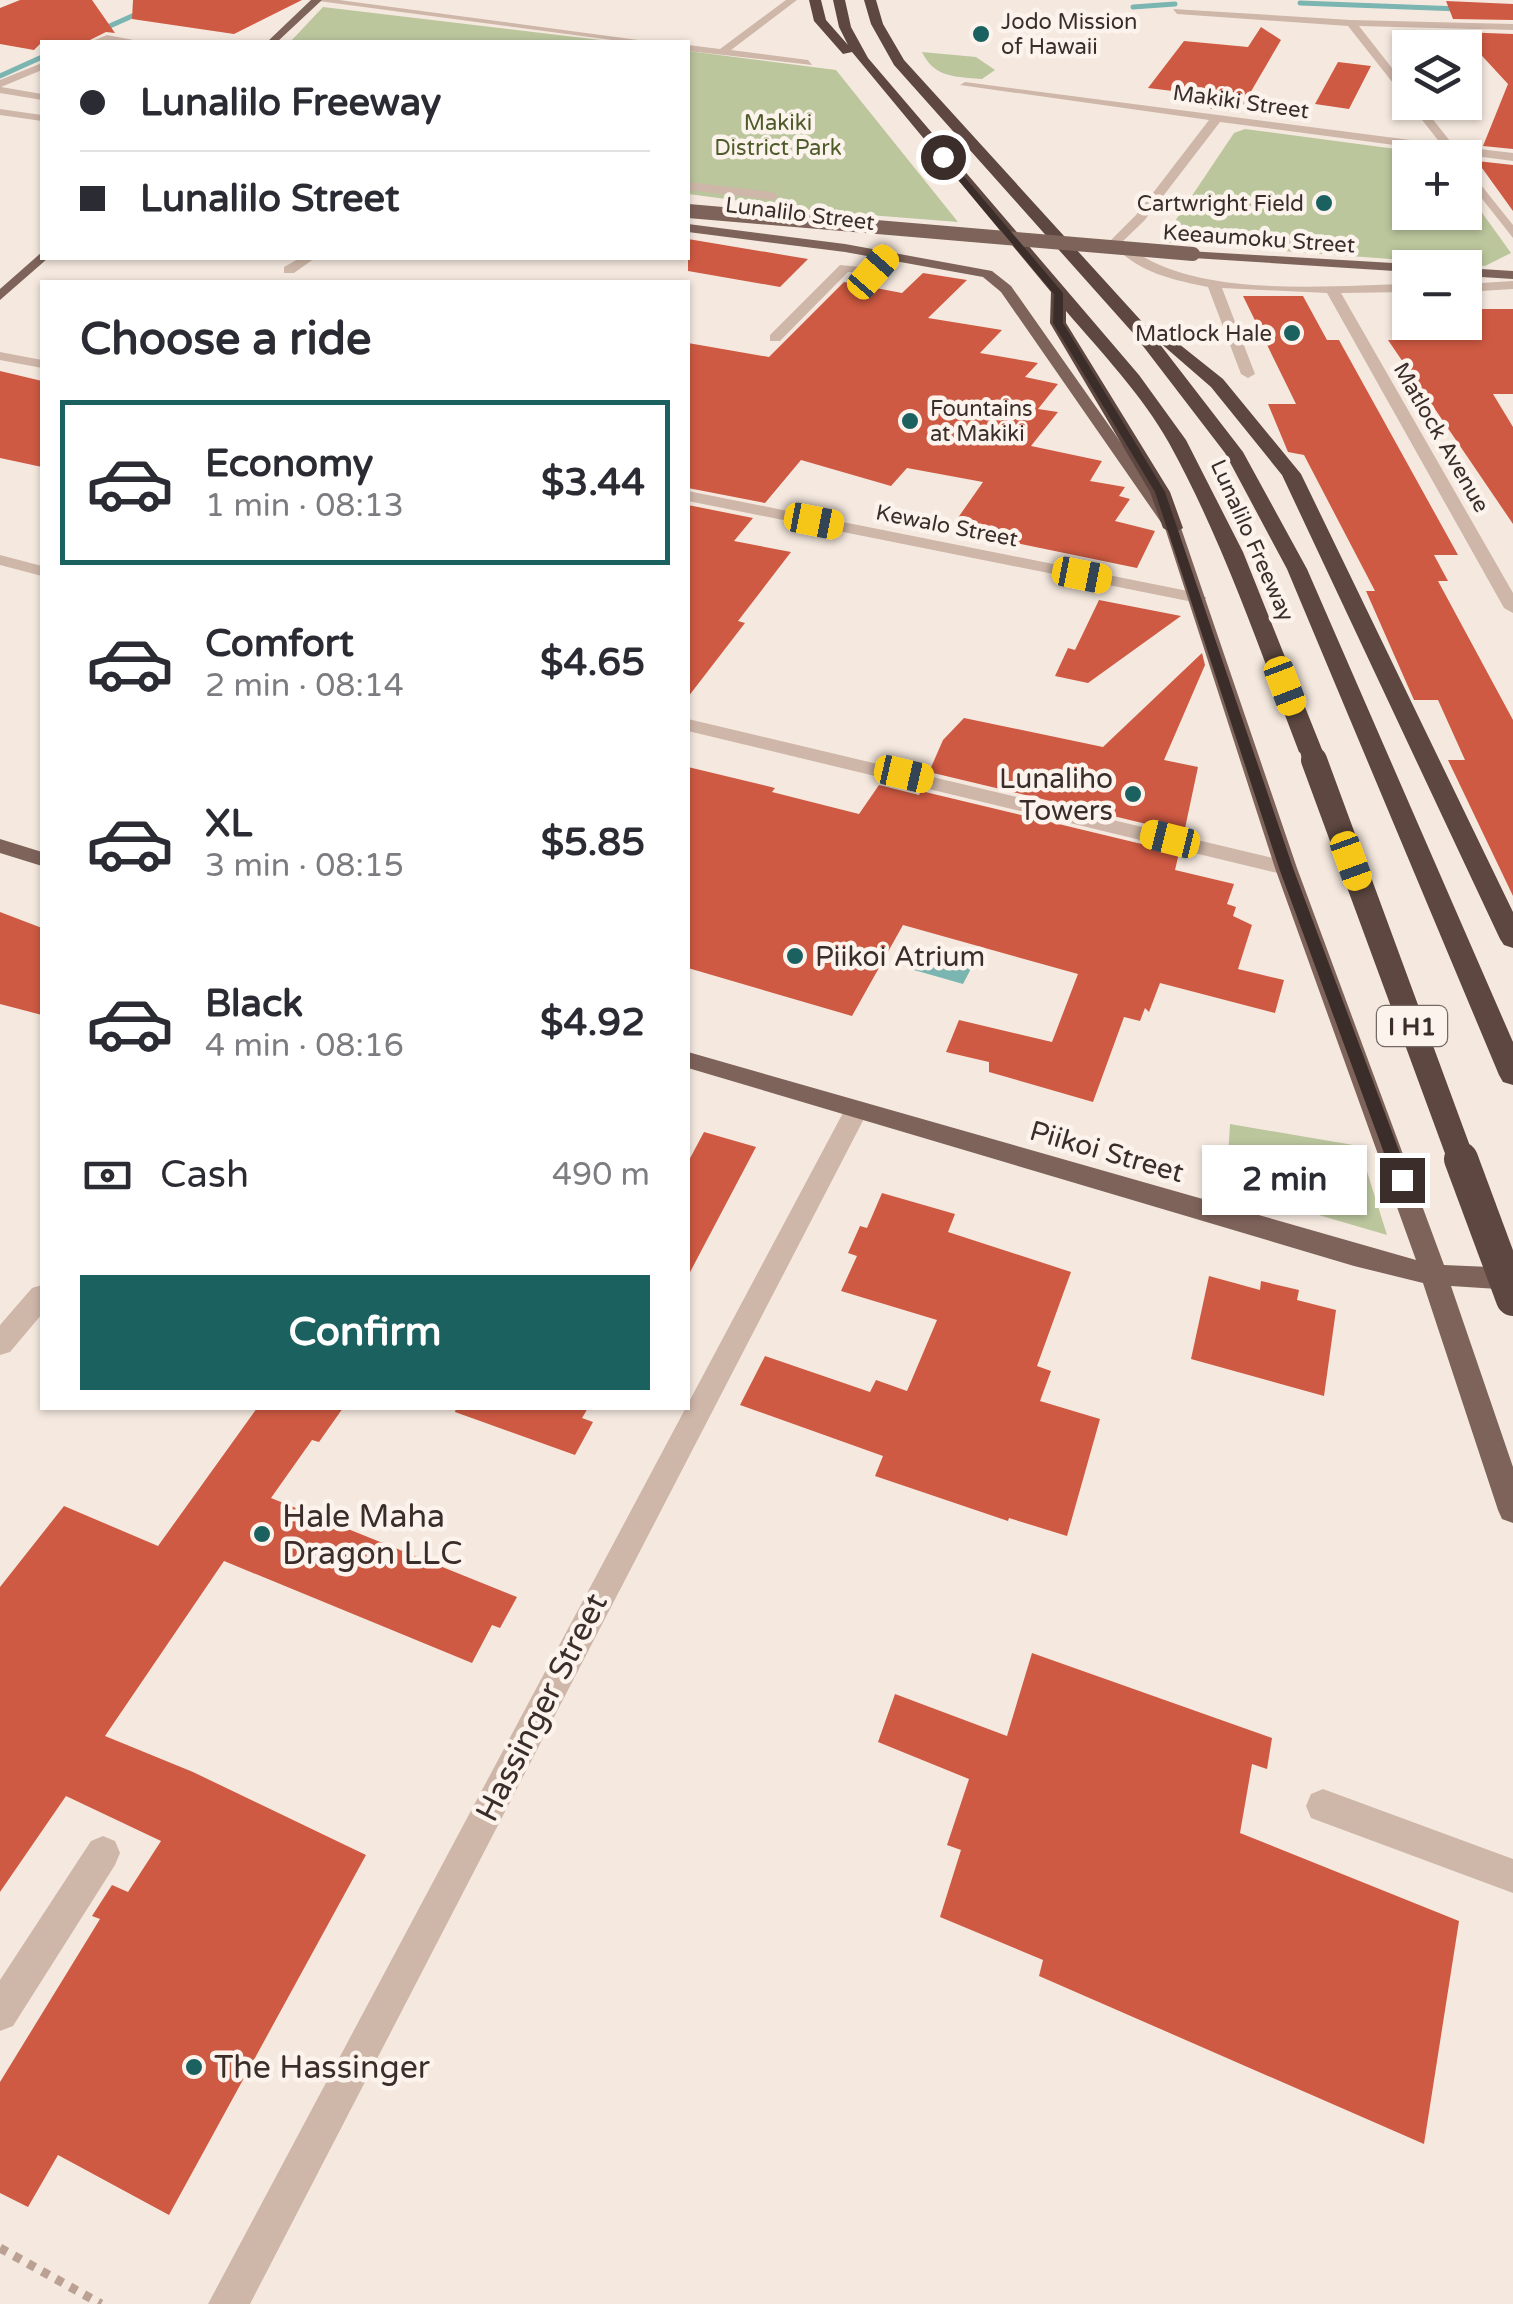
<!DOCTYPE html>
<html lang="en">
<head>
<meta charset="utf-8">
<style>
	body { margin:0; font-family:"Varela Round",sans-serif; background:#f2f2f3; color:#2b2b33; height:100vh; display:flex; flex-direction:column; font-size:38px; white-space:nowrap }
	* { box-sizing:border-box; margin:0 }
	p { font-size:32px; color:#7c7c81 }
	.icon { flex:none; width:55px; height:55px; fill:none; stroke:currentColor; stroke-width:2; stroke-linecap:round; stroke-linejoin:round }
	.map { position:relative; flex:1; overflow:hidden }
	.sheet { position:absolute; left:40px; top:280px; width:650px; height:1130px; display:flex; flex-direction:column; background:#fff; border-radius:0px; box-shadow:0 2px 8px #0004 }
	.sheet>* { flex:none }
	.banner { position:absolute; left:40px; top:40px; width:650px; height:220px; border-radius:0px; box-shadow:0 2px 8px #0004; display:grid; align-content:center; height:220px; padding:0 40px; background:#fff }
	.buttons { position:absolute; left:1392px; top:30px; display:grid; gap:20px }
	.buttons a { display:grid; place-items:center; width:90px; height:90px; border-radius:0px; background:#fff; box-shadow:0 2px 8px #0004; font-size:50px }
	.end { position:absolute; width:45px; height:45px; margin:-22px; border:12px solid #3b2e2a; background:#fff; box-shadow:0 0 0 5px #fff }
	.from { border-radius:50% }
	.bubble { position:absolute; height:70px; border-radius:0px; background:#fff; box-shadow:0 2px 8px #0004; font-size:32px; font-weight:800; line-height:70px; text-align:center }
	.car { position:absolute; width:30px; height:60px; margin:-30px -15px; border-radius:12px; box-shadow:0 0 8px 2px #0007; background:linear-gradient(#f5c518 24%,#345 0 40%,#f5c518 0 76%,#345 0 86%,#f5c518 0) }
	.banner b { display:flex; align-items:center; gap:35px; height:95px; font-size:38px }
	.banner b+b { border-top:2px solid #e1e1e2 }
	.banner i { width:25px; height:25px; background:#2b2b33 }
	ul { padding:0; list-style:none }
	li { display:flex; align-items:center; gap:30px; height:165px; margin:0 20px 15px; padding:0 20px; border:5px solid transparent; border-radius:0px }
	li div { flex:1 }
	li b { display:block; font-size:38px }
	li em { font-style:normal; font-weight:800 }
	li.on { border-color:#1b6160 }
	li>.icon { width:90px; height:90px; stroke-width:1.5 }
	h2 { padding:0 40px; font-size:45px; line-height:120px }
	.pay { display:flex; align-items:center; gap:25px; height:110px; padding:0 40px; font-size:38px }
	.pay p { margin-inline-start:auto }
	.action { display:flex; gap:20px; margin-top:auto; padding:20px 40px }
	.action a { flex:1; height:115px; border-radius:0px; background:#1b6160; color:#fff; font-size:40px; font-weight:800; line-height:115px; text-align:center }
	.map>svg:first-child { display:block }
	.green { fill:#bbc69d }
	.water { fill:#7bb5b2 }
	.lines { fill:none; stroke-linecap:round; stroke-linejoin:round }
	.stream { stroke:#7bb5b2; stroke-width:5 }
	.building { fill:#cf5a43 }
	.path { stroke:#bba193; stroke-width:9; stroke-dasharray:8 8; stroke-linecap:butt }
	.minor { fill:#ceb7a9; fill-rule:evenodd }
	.major { fill:#7e635a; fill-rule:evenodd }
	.highway { fill:#5d4740; fill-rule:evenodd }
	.major-bridge { stroke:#7e635a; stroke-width:14 }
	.highway-bridge-far2 { stroke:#5d4740; stroke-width:21 }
	.highway-bridge-far1 { stroke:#5d4740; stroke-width:26 }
	.highway-bridge { stroke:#5d4740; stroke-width:34 }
	.route { fill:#3b2e2a }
	.poi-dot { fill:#1b6160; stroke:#fcf3ec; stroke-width:4 }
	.labels { text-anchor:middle; stroke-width:9; stroke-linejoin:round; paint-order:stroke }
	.far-poi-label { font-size:22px; fill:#3b2e2a; stroke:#fcf3ec; text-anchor:start }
	.far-street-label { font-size:22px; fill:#3b2e2a; stroke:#fcf3ec }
	.far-park-label { font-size:22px; fill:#4e5c2b; stroke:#fcf3ec }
	.shield { fill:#fcf3ec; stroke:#756964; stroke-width:2.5 }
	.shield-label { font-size:25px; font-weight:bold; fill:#3b2e2a }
	.poi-label { font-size:28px; fill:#3b2e2a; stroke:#fcf3ec; text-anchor:end }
	.street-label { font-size:28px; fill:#3b2e2a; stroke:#fcf3ec }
	.near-poi-label { font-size:32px; fill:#3b2e2a; stroke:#fcf3ec; text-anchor:start }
	.near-street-label { font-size:32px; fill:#3b2e2a; stroke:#fcf3ec }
</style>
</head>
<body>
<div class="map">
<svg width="1513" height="2304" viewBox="0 0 1513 2304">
	<rect width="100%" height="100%" fill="#f5e9df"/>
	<path class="green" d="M323,7L618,42H290Z
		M688,51L836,70L958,222L818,211L688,194Z
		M922,52L976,57L995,70L982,79C957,77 934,78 922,52Z
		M1245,129L1441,155L1442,157L1410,158V212H1465V189L1511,253L1485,266L1161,242L1234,133Z
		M1230,1124L1359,1146L1387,1235L1226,1188Z"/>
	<path class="water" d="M925,950L974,963L963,984L914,970Z"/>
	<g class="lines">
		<path class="stream" d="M1300,3L1460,9
			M1133,7L1175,4
			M74,42L168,0
			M0,76L42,57"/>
	</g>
	<path class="building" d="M20,0H92L115,33L106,32L86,42H42L34,50L0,44V8Z
		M133,0H302L234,34L132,19Z
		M1446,1L1513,4V20L1453,19Z
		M1261,27L1281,40L1239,112L1205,108L1214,96L1148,88L1184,41L1248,47Z
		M1460,32L1513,34V149L1483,146L1508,84Z
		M1338,62L1371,66L1349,109L1315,104Z
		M1477,161L1513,165V211Z
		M688,239L808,259L780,287L688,271Z
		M923,273L967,280L928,318L1002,330L980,353L1038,363L1025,377L1058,384L1038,409L1058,412L1031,446L1102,461L1090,481L1125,487L1119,496L1130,499L1115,521L1155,531L1137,568L958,531L964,525L955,522L983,482L907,468L891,486L801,460L765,503L688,488V343L769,357L844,282L902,293Z
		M1243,296H1303L1327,340H1339L1458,555H1434L1448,581H1438L1513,720V896L1448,760H1465L1438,700H1414L1366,591H1375L1304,455L1288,452L1268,404H1296Z
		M1465,309H1513V394H1493L1513,427V524L1388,340H1426L1415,322H1465Z
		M0,371L42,381V467L0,458Z
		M688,505L753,518L734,541L791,552L738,621L745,623L688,697Z
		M1099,600L1181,616L1088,683L1055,676L1068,648L1075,650Z
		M1202,653L1205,665L1164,760L1198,767L1184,833L929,772L943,740L964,718L1103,747Z
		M688,767L775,788L772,792L859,814L879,785L919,795L921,791L1179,853L1175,870L1234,884L1227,904L1236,907L1233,916L1252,925L1238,969L1284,980L1275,1013L1160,983L1149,1012L1145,1008L1140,1021L1124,1017L1093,1102L989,1072V1062L946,1052L959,1020L1052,1042L1078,974L903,925L852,1016L688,968Z
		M0,912L42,928V1015L0,1004Z
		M704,1132L756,1147L688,1276V1162Z
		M882,1193L955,1214L948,1232L1071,1272L1037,1366L1051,1371L1040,1401L1100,1419L1067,1536L1009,1518L1008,1521L875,1476L883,1456L740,1405L765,1356L870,1392L876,1380L907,1391L937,1320L841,1291L857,1256L848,1253L860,1226L867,1228Z
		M1209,1276L1260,1290L1261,1281L1299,1290L1297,1300L1336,1310L1324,1396L1191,1359Z
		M257,1408H343L319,1442L312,1440L271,1498L517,1597L500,1628L492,1625L472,1663L224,1561L105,1736L193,1772L366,1855L169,2215L58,2155L28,2207L0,2193V2082L100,1919L92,1916L112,1885L128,1892L161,1841L66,1796L0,1892V1587L64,1506L158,1546Z
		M456,1408H588L582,1418L593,1422L575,1455L455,1412Z
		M1032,1653L1272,1738L1267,1769L1252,1764L1240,1833L1459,1921L1424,2144L1039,1976L1043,1960L940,1917L961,1850L947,1845L969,1779L878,1742L895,1694L1007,1736Z"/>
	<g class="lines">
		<path class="path" d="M0,2248L101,2304"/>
		<path class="minor" d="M311,0H339L653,42H627Z
			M786,0H797L731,50L808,60L812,65L688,51V45L720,49Z
			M1173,9L1351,20L1513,24V30L1359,26L1410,91V102H1419L1454,146L1513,153V161L1460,154L1454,157L1447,152L1220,122L1144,221L1123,241C1184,301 1330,285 1410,284V292L1341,293L1513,593V613L1504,608L1327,293L1222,288L1255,374L1248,378L1241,374L1208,287C1169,279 1136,272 1110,241L1136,215L1209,120L960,85L965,82L1441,144L1348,26L1177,14Z
			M107,35L144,42H90Z
			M42,63V70L1,87L42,94V100L0,93V80Z
			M0,109L42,115V121L0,115Z
			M1465,165L1513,225V238L1465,177Z
			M688,182L773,192L779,196L773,200L688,190Z
			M883,252L895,255L878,275L848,272L780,341H770V335L840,265L870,268Z
			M300,258H315L294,273H284V267Z
			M1513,281V289L1465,292V284Z
			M0,352L42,360V368L0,360Z
			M688,491L1198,593L1207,598L1198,603L688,501Z
			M0,555L42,566V576L0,565Z
			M688,719L1286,861L1297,868L1286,875L688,731Z
			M856,1102L868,1111L250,2304H208L844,1111Z
			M42,1285V1314L10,1352L0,1355V1325L32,1288Z
			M1323,1789L1513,1859V1893L1311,1818L1306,1806L1311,1794Z
			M103,1836L115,1841L120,1853L115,1865L13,2026L0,2031V1980L91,1841Z"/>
		<path class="major" d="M311,0H322L277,42H267Z
			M688,224L845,244L992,271L1011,286L1181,528L1297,868L1444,1265L1513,1268V1290L1451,1286L1513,1467V1523L1502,1519L1498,1510L1423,1283L1354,1266L688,1068V1052L1416,1260L1275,868L1165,528L1001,292L983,277L845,252L688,232Z
			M1188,251L1410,264L1416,268H1410V272L1193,258L1186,254Z
			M42,252L47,259L0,300V289Z
			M1465,268L1513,271V279L1465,276Z
			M0,839L42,852V866L0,853Z"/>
		<path class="highway" d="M809,0H821L826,20L848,45L839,27L833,0H845L851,27L868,58L1139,375L1186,440L1243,552L1323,752L1319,757L1311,759L1299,752C1259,648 1223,541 1169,443C1142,395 1102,353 1066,311V323L1170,492L1183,528L1173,534L1163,528L1150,492L1050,323L1051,292L852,52L843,54L814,21Z
			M864,0H876L883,24L904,60L1145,325L1243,452L1307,569L1513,1042V1085L1503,1082L1499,1075L1287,569L1225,453L1133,333L894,65L871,24Z
			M1164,332L1223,379L1301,474L1513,912V948L1504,945L1500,939L1282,475L1211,387L1158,341L1155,337Z"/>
		<path class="major-bridge" d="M688,211L1193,254"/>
		<path class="highway-bridge-far2" d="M1311,752L1315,763"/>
		<path class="highway-bridge-far1" d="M1314,760L1462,1162"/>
		<path class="highway-bridge" d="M1461,1159L1513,1299"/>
	</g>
	<path class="route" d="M946,155L1063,293V323L1165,492L1293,868L1410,1180L1408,1184H1396L1394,1180L1279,868L1155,492L1053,323L1054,294L939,157Z"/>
	<g class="poi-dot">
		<circle cx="981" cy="34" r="10"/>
		<circle cx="1324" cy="203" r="10"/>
		<circle cx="1292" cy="333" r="10"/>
		<circle cx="910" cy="421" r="10"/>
		<circle cx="1133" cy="794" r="10"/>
		<circle cx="795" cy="956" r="10"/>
		<circle cx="262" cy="1534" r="10"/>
		<circle cx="194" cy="2067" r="10"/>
	</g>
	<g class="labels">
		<g class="far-poi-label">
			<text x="1001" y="29">Jodo Mission<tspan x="1001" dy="25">of Hawaii</tspan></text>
			<text x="1304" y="211" text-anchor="end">Cartwright Field</text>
			<text x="1272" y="341" text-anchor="end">Matlock Hale</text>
			<text x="930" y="416">Fountains<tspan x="930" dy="25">at Makiki</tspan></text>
		</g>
		<g class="far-street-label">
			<text transform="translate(1241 101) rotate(8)" y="8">Makiki Street</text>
			<text transform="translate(800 213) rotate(7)" y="8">Lunalilo Street</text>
			<text transform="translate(1259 238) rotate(4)" y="8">Keeaumoku Street</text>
			<text transform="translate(1442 437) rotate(60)" y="8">Matlock Avenue</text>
			<text transform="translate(947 525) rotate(11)" y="8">Kewalo Street</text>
			<text transform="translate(1253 540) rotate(66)" y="8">Lunalilo Freeway</text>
		</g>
		<g class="far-park-label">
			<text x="778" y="130">Makiki<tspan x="778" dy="25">District Park</tspan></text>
		</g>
		<rect class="shield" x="1377" y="1006" width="70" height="40" rx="8"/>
		<g class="shield-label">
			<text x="1412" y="1035">I H1</text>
		</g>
		<g class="poi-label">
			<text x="1113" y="788">Lunaliho<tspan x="1113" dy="32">Towers</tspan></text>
			<text x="815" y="966" text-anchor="start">Piikoi Atrium</text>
		</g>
		<g class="street-label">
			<text transform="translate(1107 1151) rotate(16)" y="10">Piikoi Street</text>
		</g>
		<g class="near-poi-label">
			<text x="282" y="1527">Hale Maha<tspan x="282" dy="37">Dragon LLC</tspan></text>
			<text x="214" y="2078">The Hassinger</text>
		</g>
		<g class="near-street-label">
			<text transform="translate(541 1707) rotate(-63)" y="11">Hassinger Street</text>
		</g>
	</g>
</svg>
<div class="buttons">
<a><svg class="icon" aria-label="layers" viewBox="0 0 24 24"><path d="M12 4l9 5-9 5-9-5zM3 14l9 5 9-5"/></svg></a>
<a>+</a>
<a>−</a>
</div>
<i class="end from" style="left:943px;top:157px"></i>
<i class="end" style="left:1402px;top:1180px"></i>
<div class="bubble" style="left:1202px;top:1145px;width:165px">2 min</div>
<i class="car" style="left:873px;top:272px;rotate:41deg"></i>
<i class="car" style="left:814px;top:521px;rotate:101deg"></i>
<i class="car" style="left:1082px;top:575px;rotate:101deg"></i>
<i class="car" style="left:1285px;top:686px;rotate:159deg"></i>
<i class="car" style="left:904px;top:774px;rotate:103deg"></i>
<i class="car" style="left:1170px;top:839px;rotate:284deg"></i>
<i class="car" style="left:1351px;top:861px;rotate:160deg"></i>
<div class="banner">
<b><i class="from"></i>Lunalilo Freeway</b>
<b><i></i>Lunalilo Street</b>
</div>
<section class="sheet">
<h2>Choose a ride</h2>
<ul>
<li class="on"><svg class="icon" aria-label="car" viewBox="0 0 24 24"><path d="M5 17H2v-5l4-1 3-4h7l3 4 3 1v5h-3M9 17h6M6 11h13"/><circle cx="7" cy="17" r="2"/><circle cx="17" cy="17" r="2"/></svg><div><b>Economy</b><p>1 min · 08:13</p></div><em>$3.44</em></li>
<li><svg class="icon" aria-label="car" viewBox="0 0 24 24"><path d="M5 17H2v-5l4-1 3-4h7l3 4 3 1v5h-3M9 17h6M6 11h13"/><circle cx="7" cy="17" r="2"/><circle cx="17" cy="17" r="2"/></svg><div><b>Comfort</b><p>2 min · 08:14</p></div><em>$4.65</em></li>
<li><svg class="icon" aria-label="car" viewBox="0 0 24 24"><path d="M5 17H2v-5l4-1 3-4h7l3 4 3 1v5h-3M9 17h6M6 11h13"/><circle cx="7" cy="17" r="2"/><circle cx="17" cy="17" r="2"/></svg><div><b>XL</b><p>3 min · 08:15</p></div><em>$5.85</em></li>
<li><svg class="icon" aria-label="car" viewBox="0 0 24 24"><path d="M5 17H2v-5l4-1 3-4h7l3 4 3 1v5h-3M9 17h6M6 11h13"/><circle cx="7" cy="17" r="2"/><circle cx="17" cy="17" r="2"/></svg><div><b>Black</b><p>4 min · 08:16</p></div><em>$4.92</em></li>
</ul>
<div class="pay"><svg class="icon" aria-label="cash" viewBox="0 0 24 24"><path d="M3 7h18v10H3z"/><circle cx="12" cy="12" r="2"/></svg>Cash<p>490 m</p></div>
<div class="action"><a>Confirm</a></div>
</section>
</div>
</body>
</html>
